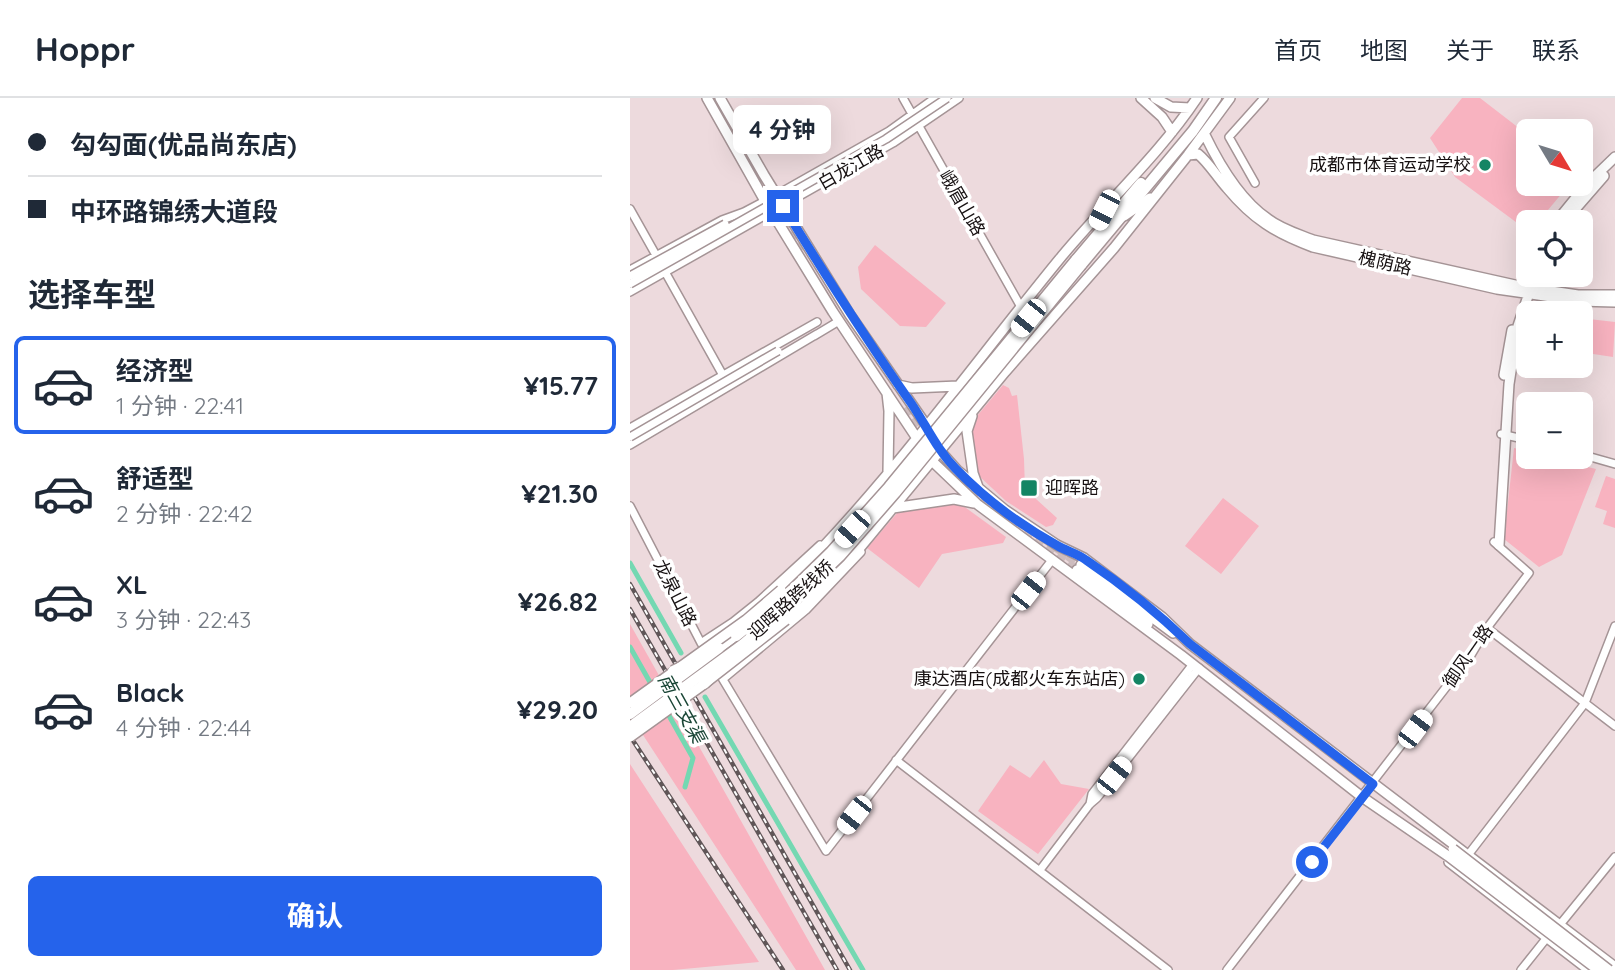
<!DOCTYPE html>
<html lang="zh">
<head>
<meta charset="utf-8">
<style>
	body { margin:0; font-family:Quicksand,"Noto Sans SC",sans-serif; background:#f6f6f7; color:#1f2937; height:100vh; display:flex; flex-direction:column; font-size:26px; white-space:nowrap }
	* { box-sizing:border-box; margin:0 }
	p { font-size:23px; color:#747a83 }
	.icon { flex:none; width:38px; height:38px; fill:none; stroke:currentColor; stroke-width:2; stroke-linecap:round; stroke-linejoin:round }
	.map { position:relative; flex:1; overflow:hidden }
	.side { display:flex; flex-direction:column; background:#fff; width:630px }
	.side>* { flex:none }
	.guide { display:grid; align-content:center; height:154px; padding:0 28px; background:#fff }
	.needle { width:46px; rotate:128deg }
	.controls { position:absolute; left:886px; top:21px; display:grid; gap:14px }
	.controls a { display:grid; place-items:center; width:77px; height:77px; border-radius:10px; background:#fff; box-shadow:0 7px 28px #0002; font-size:35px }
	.end { position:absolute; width:32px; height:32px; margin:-16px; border:9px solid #2563eb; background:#fff; box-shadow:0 0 0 4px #fff }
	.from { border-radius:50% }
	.bubble { position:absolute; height:49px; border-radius:10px; background:#fff; box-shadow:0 7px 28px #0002; font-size:23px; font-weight:700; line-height:49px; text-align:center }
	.car { position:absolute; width:21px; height:42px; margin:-21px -10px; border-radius:9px; box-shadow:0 0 5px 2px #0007; background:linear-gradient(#fff 24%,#345 0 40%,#fff 0 76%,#345 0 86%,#fff 0) }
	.guide b { display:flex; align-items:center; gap:24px; height:66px; font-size:26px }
	.guide b+b { border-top:2px solid #e0e1e3 }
	.guide i { width:18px; height:18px; background:#1f2937 }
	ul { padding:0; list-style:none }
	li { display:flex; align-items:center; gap:21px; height:98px; margin:0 14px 10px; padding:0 14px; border:4px solid transparent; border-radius:10px }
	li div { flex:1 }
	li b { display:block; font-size:26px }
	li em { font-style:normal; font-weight:700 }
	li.current { border-color:#2563eb }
	li>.icon { width:63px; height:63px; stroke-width:1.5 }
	h2 { padding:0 28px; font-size:32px; line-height:84px }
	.button { display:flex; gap:14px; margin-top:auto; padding:14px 28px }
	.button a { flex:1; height:80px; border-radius:10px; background:#2563eb; color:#fff; font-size:28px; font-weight:700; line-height:80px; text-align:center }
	header { display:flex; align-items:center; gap:42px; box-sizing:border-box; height:98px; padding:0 35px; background:#fff; border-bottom:2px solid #e0e1e3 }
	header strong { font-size:33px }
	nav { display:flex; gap:38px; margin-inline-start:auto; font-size:24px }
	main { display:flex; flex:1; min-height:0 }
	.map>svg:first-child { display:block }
	.green { fill:#f8b3c0 }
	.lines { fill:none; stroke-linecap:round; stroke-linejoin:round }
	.canal { stroke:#74d8b2; stroke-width:5 }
	.major-tunnel { stroke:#cdbcbe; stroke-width:9; stroke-dasharray:9 4.5; stroke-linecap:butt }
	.minor-casing { stroke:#a59496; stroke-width:10 }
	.major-casing { stroke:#a59496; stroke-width:12 }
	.highway-casing { stroke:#a59496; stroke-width:13 }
	.minor { stroke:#fff; stroke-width:7 }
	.major { stroke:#fff; stroke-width:9 }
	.highway { stroke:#fff; stroke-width:10 }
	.rail-casing { stroke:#605658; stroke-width:4.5 }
	.rail { stroke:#fff; stroke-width:2; stroke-dasharray:5; stroke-linecap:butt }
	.minor-bridge-casing { stroke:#a59496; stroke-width:10; stroke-linecap:butt }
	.major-bridge-casing { stroke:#a59496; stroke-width:12; stroke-linecap:butt }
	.highway-bridge-casing { stroke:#a59496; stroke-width:13; stroke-linecap:butt }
	.minor-bridge { stroke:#fff; stroke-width:7 }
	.major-bridge { stroke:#fff; stroke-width:9 }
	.highway-bridge { stroke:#fff; stroke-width:10 }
	.route { stroke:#2563eb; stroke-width:9 }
	.poi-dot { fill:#148564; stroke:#fff; stroke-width:2.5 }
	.labels { text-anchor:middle; stroke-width:7; stroke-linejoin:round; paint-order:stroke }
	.poi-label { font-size:18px; fill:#161011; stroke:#fff; text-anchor:end }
	.street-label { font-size:18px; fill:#161011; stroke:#fff }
	.water-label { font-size:19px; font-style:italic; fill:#1a4636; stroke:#fff }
</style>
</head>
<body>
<header>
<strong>Hoppr</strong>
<nav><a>首页</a><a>地图</a><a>关于</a><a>联系</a></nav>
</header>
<main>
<section class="side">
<div class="guide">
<b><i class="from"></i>勾勾面(优品尚东店)</b>
<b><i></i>中环路锦绣大道段</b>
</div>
<h2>选择车型</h2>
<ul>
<li class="current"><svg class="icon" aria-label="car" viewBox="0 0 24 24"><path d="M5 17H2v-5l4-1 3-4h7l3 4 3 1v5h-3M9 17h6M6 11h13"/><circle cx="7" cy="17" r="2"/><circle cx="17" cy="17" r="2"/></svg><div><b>经济型</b><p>1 分钟 · 22:41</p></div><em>¥15.77</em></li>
<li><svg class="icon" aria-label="car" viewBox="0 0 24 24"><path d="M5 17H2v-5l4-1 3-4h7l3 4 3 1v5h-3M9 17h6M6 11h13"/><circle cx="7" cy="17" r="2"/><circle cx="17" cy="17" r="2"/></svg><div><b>舒适型</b><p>2 分钟 · 22:42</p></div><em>¥21.30</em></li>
<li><svg class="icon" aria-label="car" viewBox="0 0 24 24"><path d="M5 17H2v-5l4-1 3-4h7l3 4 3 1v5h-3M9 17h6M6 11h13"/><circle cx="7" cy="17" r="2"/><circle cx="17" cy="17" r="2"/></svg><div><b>XL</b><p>3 分钟 · 22:43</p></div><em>¥26.82</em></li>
<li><svg class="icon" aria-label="car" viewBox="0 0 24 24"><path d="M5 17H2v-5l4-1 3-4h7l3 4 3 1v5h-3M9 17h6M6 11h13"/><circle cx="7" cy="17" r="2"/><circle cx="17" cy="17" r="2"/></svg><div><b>Black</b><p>4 分钟 · 22:44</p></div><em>¥29.20</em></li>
</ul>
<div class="button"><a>确认</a></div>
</section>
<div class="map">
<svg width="985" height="872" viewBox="0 0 985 872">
	<rect width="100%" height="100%" fill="#eddadd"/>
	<path class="green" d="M832,0H850L898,37V86H936L933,94L908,124H898V133L825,79L800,40Z
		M245,147L316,205L296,229L270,228L231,191L228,169Z
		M950,220L985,224L983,259L950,254Z
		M373,287L379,290L382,298L387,297L394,361L395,391L427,420L423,427L416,429L376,403L349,378L340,332L342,324Z
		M884,350L898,353V359H918L966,371L932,457L909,469L874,441Z
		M976,378L985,381V430L973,426L977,413L965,409Z
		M593,400L629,428L591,476L555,448Z
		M324,405L332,407L376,439L373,445L312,456L289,490L237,450L268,414Z
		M0,526L195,872H166L0,617Z
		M414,662L431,686L459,691L408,756L348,713L380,667L400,680Z
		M0,666L129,864L43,872H0Z"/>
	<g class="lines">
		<path class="canal" d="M0,465L51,555
			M0,549L63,660L55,689
			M75,599L233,872"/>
		<path class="major-tunnel" d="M156,121L174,151
			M273,311L293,340
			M304,353L348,399L447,472
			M427,450L451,467"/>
		<defs>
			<path id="minor" d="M273,0L391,209
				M625,85L599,39L634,0
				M0,111L27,159
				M0,172L92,122L114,114L146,97L259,33L305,0
				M34,172L95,281
				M0,194L263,45L329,0
				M184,238L209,223
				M0,330L187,224
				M871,336L898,342
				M0,347L187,236
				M950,356L985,366
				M0,408L71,545L196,753L422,462
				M857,530L985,628
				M71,545L103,524L128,504L190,447
				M93,581L176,512L231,454
				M266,662L538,872
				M460,706L462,696L563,566
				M838,757L955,605L985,528
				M410,772L460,706L467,700L569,570
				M928,829L985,759
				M597,872L841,557L857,530L899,475L864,444
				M891,872L919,837"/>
			<path id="major" d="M77,0L135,103L203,214L302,363L347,406L551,557L732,699L818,758
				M90,0L134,77L220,217L296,327L310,353L327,372L375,412L427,447L454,460L532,519L560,546L985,869
				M511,0L532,19L542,34
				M525,0L541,9L560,10
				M575,37C589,66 610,102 638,121C651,131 668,136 683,142L894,189L948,197H985
				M558,57L568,56C579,65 587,79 597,90C623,121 645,135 683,149L867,191L948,203L985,204
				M494,118L520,100
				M926,124L957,86L985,59
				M934,124L974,78
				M874,277L882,232
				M268,287L282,290L328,288
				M257,295L259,313L258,374
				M342,318L337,333L343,375L348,389
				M263,410L324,401L344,405
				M869,447L879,286L888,228L905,177
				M451,467L543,535
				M447,472L518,526
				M151,492C255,391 340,270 432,158C476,105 529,57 567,0
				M156,522L229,451L375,274L484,150L558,57L600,0
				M819,764L959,872"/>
			<path id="highway" d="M446,162L511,85
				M451,167L563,33L586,0
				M89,550L110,534"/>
		</defs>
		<use href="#minor" class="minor-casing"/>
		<use href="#major" class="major-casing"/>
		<use href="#highway" class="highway-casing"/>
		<use href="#minor" class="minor"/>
		<use href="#major" class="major"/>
		<use href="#highway" class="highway"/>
		<defs>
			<path id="rail" d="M0,486L220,872
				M0,511L207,872
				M0,638L153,872"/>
		</defs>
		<use href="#rail" class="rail-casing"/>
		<use href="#rail" class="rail"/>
		<defs>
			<path id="minor-bridge" d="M0,178L95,126
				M0,186L256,41L317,0
				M0,339L148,253"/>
			<path id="major-bridge" d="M0,605L116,522L151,492
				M0,639L74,586L156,522
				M823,751L979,872
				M818,758L968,872"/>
			<path id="highway-bridge" d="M106,538L155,499L201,454L259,389L446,162
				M43,573L64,563
				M74,586L90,570
				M0,616L89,550
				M0,629L112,547L157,509L210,458L265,395L451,167"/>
		</defs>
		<use href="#minor-bridge" class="minor-bridge-casing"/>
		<use href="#major-bridge" class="major-bridge-casing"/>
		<use href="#highway-bridge" class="highway-bridge-casing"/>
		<use href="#minor-bridge" class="minor-bridge"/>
		<use href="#major-bridge" class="major-bridge"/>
		<use href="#highway-bridge" class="highway-bridge"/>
	</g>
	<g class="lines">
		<path class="route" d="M153,108C194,175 236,241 281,305C296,327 307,352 326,371C354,400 392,428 428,448C437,453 448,456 456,462C493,487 528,515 560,546L743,686L682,764"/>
	</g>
	<g class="poi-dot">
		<circle cx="855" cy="67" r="7"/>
		<rect x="390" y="381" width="18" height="18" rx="3.5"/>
		<circle cx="509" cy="581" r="7"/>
	</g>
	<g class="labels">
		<g class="poi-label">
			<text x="841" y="73">成都市体育运动学校</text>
			<text x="415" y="396" text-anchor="start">迎晖路</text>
			<text x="495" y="587">康达酒店(成都火车东站店)</text>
		</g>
		<g class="street-label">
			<text transform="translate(221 69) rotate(-30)" y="6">白龙江路</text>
			<text transform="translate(332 105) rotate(60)" y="6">峨眉山路</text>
			<text transform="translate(755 165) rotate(13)" y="6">槐荫路</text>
			<text transform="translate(45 495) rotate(63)" y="6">龙泉山路</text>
			<text transform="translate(161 502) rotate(-42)" y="6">迎晖路跨线桥</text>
			<text transform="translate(838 558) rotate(-55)" y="6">御风一路</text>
		</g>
		<g class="water-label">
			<text transform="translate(52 610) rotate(61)" y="7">南三支渠</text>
		</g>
	</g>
</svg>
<div class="controls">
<a><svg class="needle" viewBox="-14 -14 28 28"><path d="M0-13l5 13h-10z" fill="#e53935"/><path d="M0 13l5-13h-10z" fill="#747a83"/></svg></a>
<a><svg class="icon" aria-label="locate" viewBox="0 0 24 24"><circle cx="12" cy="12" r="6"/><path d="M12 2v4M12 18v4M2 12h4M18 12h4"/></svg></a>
<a>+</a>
<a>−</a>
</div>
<i class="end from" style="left:682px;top:764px"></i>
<i class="end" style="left:153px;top:108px"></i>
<div class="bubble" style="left:103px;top:7px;width:98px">4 分钟</div>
<i class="car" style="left:474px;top:112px;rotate:207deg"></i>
<i class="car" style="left:398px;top:220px;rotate:219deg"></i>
<i class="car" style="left:222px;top:431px;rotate:222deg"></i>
<i class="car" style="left:398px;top:493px;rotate:38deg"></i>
<i class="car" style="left:785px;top:631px;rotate:37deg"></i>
<i class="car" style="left:484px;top:678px;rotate:38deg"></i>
<i class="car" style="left:224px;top:717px;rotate:218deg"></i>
</div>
</main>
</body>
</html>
